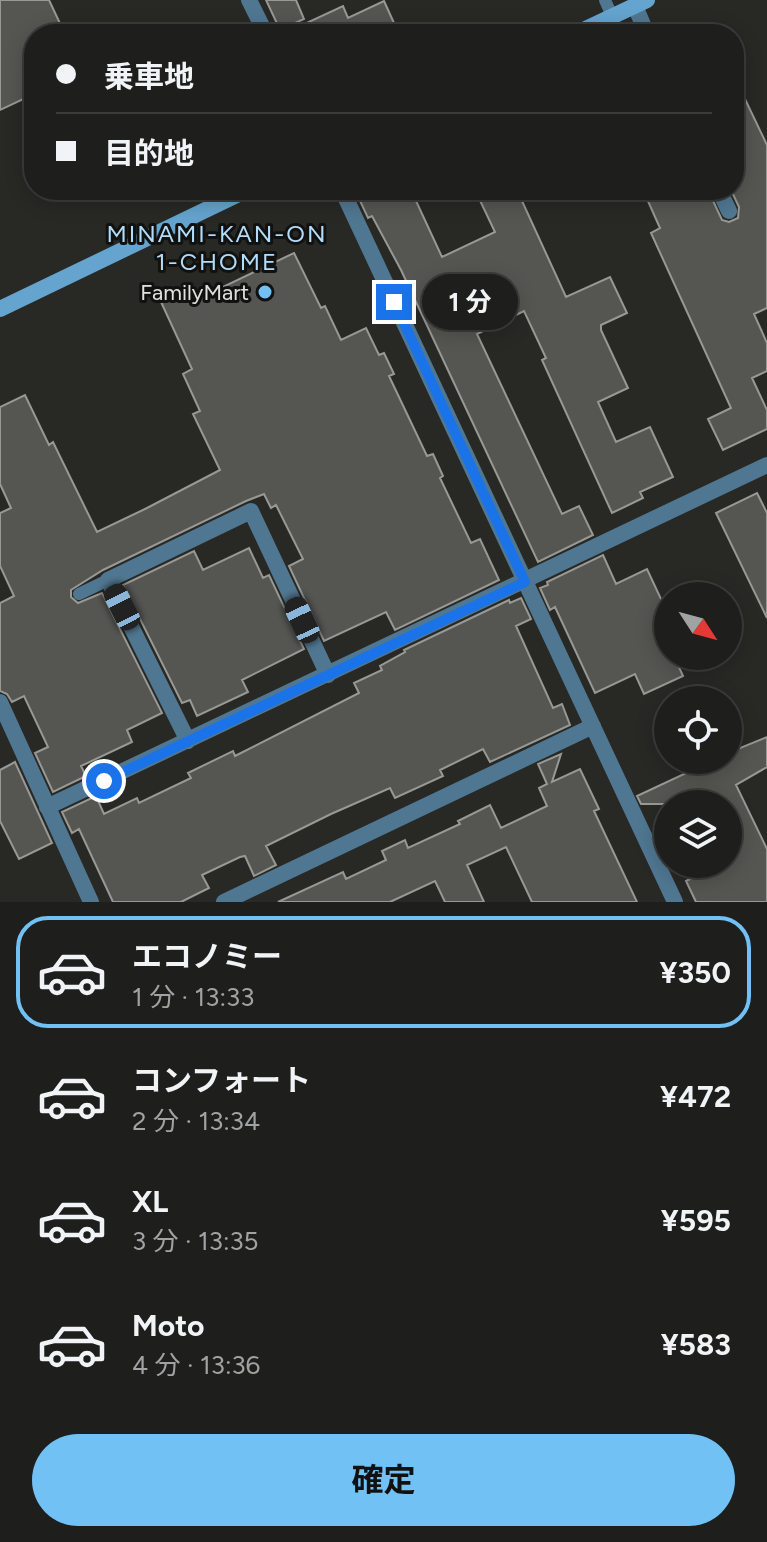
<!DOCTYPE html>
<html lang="ja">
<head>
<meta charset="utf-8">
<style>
	body { margin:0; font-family:Figtree,"Noto Sans JP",sans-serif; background:#2b2b29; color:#f1f3f6; height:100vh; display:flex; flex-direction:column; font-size:30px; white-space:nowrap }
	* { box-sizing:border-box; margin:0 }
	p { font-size:26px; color:#a1a2a3 }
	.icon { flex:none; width:44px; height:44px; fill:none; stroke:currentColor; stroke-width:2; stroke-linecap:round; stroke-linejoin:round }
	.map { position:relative; height:902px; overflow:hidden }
	.panel { display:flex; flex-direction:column; background:#1e1e1c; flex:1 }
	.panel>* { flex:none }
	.banner { position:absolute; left:24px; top:24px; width:720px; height:176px; border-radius:32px; box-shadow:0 4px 20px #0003,0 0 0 2px #3c3c3b; display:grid; align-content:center; height:176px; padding:0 32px; background:#1e1e1c }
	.needle { width:52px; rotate:126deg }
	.tools { position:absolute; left:654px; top:582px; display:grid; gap:16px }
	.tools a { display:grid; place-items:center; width:88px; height:88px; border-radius:50%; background:#1e1e1c; box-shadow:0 4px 20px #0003,0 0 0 2px #3c3c3b; font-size:40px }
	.end { position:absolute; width:36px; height:36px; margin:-18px; border:10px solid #1a73e8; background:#fff; box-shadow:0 0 0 4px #fff }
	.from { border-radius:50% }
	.bubble { position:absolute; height:56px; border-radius:28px; background:#1e1e1c; box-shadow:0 4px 20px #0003,0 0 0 2px #3c3c3b; font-size:26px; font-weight:700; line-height:56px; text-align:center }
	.car { position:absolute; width:24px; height:48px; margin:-24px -12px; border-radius:10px; box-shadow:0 0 6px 2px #0007; background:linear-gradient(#222 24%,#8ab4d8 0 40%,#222 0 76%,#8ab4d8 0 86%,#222 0) }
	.banner b { display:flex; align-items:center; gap:28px; height:76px; font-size:30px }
	.banner b+b { border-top:2px solid #3c3c3b }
	.banner i { width:20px; height:20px; background:#f1f3f6 }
	ul { padding:14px 0 0; list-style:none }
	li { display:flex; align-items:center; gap:24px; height:112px; margin:0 16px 12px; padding:0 16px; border:4px solid transparent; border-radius:32px }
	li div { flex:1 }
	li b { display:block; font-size:30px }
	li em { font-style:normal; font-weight:700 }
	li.selected { border-color:#71c1f5 }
	li>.icon { width:72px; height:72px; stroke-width:1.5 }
	.primary-button { display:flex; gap:16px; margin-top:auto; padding:16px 32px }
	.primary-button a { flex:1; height:92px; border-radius:48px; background:#71c1f5; color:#111; font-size:32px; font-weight:700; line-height:92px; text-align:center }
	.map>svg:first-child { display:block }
	.building { fill:#555652; stroke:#989894; stroke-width:2 }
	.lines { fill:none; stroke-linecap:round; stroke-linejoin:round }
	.lane { stroke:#507791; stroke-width:12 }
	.street { stroke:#507791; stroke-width:16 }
	.secondary { stroke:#64a4ce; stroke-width:16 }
	.route { stroke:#1a73e8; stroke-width:10 }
	.poi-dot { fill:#71c1f5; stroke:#111110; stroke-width:3 }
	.labels { text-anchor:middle; stroke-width:6; stroke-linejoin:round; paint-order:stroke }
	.poi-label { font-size:22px; fill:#e1e1df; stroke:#111110; text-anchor:end }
	.neighbourhood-label { font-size:24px; letter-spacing:2px; fill:#b2dcf9; stroke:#111110 }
</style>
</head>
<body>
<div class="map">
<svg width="767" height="902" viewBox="0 0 767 902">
	<rect width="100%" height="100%" fill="#282825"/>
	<path class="building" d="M0,0H49L65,34H34V94L0,110Z
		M266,0H296L304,19L280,30Z
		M384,1L399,34H283L343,6L348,18Z
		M734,76L767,145V308L754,314L767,343V371L752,378L767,410V429L723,450L708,419L731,408L651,233L660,228L643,190H708L722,220L729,222L738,218L739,207L731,190H734Z
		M355,190H411L442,257L495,232L475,190H517L566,297L610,277L627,313L601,325V330L628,388L598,402L616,442L650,427L673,477L640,492L643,498L612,513L542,360L546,358L524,311L477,334L562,514L579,506L593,535L538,562L401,270L372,216L368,218Z
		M294,253L321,308L325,306L341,340L366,328L379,355L384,353L394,374L389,376L427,456L433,454L443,476L440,478L471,543L480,539L499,580L395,630L386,612L324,641L289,566L303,559L276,505L271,508L264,494L246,501L103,570L71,590V597L78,603L102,593L162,713L127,730L132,742L81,766L86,776L53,792L35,753L48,747L24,696L12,702L7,694L0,691V603L14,596L0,566V513L11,508L0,484V407L25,395L49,445L53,442L97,532L147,508L220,470L193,414L200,411L183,374L192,369L161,302L193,287L198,299Z
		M757,493L767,513V618L716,513Z
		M249,548L263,578L269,575L304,649L242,680L248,692L197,716L190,700L182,703L123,585L194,551L203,570Z
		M603,555L616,584L647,569L668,614V656H674L683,676L644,694L635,674L595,693L555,607L550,610L540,588L548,585L547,582Z
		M521,598L531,619L516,626L553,708L562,704L570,725L490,762L483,749L440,770L443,776L395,798L390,788L331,814L266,846L276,865L254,876L245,856L240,857L202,875L209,888L181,902H113L79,829L72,833L62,812L96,796L104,814L137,798L139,803L191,778L188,773L233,751L235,756L359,693L354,683L382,670L380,666L405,652L404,650L509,600L510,603Z
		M767,737V767L736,785L767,849V902H696L686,881L720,864H728V804H641L637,796L714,760H728V753Z
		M561,754L552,782L580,769L599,809L594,811L637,902H532L506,847L467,865L484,902H445L435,881L390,902H278L343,872L346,879L386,860L382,851L405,840L408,848L460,824L458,821L490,805L501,828L547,806L539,788L547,784L538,764Z
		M15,762L52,843L19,859L0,821V770Z"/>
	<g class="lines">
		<path class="lane" d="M605,0L612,16
			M79,594L108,580"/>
		<path class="street" d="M249,0L266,34
			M635,6L647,34
			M342,190L675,902
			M719,190L729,211
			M0,702L91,902
			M188,741L108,580L251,511L328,675
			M47,807L767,465
			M224,902L593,726"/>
		<path class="secondary" d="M575,34L647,0
			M0,309L247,190"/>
	</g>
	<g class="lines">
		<path class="route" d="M104,781L525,582L394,302"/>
	</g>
	<circle class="poi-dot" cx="265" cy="292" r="8"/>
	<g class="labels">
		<g class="poi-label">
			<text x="249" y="300">FamilyMart</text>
		</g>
		<g class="neighbourhood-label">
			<text x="217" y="242">MINAMI-KAN-ON<tspan x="217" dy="28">1-CHOME</tspan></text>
		</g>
	</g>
</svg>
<div class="tools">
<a><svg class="needle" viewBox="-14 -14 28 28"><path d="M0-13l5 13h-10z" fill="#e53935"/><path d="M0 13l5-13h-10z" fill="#a1a2a3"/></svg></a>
<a><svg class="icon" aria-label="locate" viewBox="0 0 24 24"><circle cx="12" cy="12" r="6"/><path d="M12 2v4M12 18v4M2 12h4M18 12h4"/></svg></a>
<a><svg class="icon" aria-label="layers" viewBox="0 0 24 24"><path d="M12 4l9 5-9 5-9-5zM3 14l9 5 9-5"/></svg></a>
</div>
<i class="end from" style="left:104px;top:781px"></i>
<i class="end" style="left:394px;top:302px"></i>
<div class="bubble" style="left:422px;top:274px;width:96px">1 分</div>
<i class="car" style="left:122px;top:607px;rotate:333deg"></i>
<i class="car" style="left:302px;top:620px;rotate:335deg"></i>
<div class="banner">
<b><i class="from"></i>乗車地</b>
<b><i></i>目的地</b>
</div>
</div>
<section class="panel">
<ul>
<li class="selected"><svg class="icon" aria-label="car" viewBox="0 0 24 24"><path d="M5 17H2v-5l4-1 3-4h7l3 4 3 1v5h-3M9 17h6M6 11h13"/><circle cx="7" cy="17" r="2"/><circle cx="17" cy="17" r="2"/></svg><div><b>エコノミー</b><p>1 分 · 13:33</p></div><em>¥350</em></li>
<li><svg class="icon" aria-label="car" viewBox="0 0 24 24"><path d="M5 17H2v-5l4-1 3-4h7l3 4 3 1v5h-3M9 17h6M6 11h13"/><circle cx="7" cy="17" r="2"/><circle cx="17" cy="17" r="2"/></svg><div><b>コンフォート</b><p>2 分 · 13:34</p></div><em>¥472</em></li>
<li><svg class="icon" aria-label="car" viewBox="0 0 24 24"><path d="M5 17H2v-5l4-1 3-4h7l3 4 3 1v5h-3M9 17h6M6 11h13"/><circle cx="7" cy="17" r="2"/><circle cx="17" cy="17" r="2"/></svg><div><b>XL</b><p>3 分 · 13:35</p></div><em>¥595</em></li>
<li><svg class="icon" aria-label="car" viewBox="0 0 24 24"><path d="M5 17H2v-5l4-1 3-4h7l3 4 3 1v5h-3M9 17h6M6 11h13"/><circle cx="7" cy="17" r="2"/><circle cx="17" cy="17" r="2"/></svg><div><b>Moto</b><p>4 分 · 13:36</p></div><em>¥583</em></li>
</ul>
<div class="primary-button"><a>確定</a></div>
</section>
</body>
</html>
